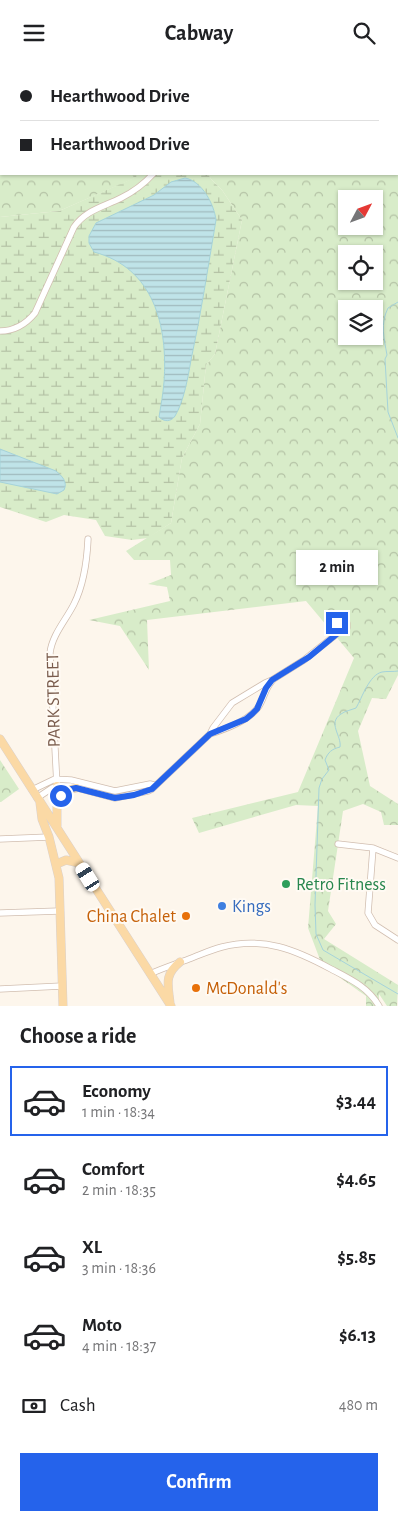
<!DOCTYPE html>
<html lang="en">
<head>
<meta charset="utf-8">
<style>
	body { margin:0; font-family:"Alegreya Sans",sans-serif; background:#f2f2f2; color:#202124; height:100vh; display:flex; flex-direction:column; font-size:19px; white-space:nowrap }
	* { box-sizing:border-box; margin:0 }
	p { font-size:16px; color:#757577 }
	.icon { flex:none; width:28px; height:28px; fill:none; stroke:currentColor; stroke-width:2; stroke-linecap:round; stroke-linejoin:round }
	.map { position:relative; height:941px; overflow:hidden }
	.side { display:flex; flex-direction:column; background:#fff; flex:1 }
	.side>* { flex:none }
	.guide { position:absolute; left:0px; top:0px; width:399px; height:110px; box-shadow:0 1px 4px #0004; display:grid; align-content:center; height:110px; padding:0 20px; background:#fff }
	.needle { width:32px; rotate:49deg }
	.tools { position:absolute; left:338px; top:125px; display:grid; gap:10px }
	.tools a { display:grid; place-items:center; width:45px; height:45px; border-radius:0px; background:#fff; box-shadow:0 1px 4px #0004; font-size:25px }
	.end { position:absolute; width:22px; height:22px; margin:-11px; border:6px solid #2563eb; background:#fff; box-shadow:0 0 0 2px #fff }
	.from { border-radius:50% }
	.bubble { position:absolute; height:35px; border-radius:0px; background:#fff; box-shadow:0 1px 4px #0004; font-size:16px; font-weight:700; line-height:35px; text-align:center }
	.car { position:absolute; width:15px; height:30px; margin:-15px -8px; border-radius:6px; box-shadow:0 0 4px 1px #0007; background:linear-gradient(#fff 24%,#345 0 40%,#fff 0 76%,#345 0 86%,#fff 0) }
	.guide b { display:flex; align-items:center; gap:18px; height:48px; font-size:19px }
	.guide b+b { border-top:1px solid #e0e0e0 }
	.guide i { width:12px; height:12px; background:#202124 }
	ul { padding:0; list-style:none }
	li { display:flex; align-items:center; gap:15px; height:70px; margin:0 10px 8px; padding:0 10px; border:2px solid transparent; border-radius:0px }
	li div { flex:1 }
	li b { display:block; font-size:19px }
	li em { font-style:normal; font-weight:700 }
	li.active { border-color:#2563eb }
	li>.icon { width:45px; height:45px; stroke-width:1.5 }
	h2 { padding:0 20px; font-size:22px; line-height:60px }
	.pay { display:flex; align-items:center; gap:12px; height:55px; padding:0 20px; font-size:19px }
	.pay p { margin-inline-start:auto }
	.action { display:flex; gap:10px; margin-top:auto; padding:10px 20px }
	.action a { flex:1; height:58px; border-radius:0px; background:#2563eb; color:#fff; font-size:20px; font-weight:700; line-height:58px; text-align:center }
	header { display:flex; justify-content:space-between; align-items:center; height:65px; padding:0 20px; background:#fff; font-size:22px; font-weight:700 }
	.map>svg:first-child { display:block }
	.forest { fill:url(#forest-crowns); fill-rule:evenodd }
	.wetland { fill:url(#wetland-marsh) }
	.water { fill:url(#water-rules); stroke:#a5d3da }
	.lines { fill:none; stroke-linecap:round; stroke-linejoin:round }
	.stream { stroke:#a5d3da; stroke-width:1 }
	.minor-casing { stroke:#d1beb0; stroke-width:7 }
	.major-casing { stroke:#dad1cd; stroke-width:9 }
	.minor { stroke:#fff; stroke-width:5.5 }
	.major { stroke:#fbd9a5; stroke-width:8 }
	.route { stroke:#2563eb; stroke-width:6 }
	.leisure-dot { fill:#2e9e5b; stroke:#fffaf3; stroke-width:2 }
	.shop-dot { fill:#3f7fe0; stroke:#fffaf3; stroke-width:2 }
	.food-dot { fill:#e8710a; stroke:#fffaf3; stroke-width:2 }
	.labels { text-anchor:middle; stroke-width:4; stroke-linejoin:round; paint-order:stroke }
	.street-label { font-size:18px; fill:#7a5c4d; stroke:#fffaf3 }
	.leisure-label { font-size:18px; fill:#27864d; stroke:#fffaf3; text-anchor:start }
	.shop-label { font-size:18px; fill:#366cbe; stroke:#fffaf3; text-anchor:start }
	.food-label { font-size:18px; fill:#c56008; stroke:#fffaf3; text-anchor:end }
</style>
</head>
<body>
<header><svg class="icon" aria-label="menu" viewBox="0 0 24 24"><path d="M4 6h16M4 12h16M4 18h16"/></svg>Cabway<svg class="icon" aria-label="search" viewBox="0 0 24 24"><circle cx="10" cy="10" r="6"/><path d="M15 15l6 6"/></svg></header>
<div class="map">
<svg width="398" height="941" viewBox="0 0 398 941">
	<defs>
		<pattern id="forest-crowns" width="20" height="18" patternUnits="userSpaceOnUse" patternTransform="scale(1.25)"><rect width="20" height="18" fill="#d8ecc9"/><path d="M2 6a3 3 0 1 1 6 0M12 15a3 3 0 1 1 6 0" fill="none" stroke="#b4c2a5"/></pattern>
		<pattern id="wetland-marsh" width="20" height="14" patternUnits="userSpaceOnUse" patternTransform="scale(1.25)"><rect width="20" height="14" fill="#d8ecc9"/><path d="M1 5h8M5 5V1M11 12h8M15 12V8" fill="none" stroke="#b4c2a5"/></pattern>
		<pattern id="water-rules" width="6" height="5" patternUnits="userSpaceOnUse" patternTransform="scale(1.25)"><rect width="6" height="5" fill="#bfe3e8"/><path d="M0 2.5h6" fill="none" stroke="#a0bbbe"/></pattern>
	</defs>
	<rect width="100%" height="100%" fill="#fdf6ec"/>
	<path class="forest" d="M398,84V610L386,634L372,633L358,666L370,721L398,739V760H384L381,747L363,739L343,746L328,846L336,859L324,874L398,920L397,941H387L379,929V941H366V931L322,900L308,863L318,741L296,740L199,768L192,753L298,727L354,593L306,536L147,555L149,605L120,561L89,555L170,536L167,522L148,519L171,510L170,495H134L126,486L171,458L182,393L200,359L206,300L215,289L242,155L222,125L211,114L208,109H398ZM346,134H374V161H346ZM346,189H374V216H346ZM346,244H374V271H346Z
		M1,100V109H132L135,113L59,146L0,152V101Z
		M0,695L19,724L1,737H0Z"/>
	<path class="wetland" d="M132,109H208L211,114L222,125L242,155L215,289L206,300L200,359L182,393L171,458L148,473L132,475L105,471L96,455L64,450L46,457L0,442V152L59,146L134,113Z"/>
	<path class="water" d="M185,113C202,116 214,139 216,155C208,202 201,249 191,295C188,312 184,336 175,351C171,357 164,357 159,352C161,340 163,329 164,317C168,261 154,203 94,187L89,178V171L96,158L154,130L171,117Z
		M0,384L56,406C62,411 68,417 64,425L57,429L0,417Z"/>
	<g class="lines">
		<path class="stream" d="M398,237L388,243C380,259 384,273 387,290L385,294L388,347L398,373
			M398,606C393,607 387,606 382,607C369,610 362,633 356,643C351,645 345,646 341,649C327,658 342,671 340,682C332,684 328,687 325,695L329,705L322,714L319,723L315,840L316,869L323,885L398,929"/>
		<defs>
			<path id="minor" d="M305,1L311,0
				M0,266C15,266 26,259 35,248L74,162C86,145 103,142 121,133C133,127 144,119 153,109
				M210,669C226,664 250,655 259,641C264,633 265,624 272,616
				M57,721L50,588C52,570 66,555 74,539C84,519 87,496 88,474
				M32,725L55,714L71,715L115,726L150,719L154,720
				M37,733L52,723L57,721H70L115,733L148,726L152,724L210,669L213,663L232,638L265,618L272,615L304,595L338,568L347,563V558L345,556L340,555L337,558L338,568
				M0,774L49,772
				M338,779L373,783L398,793
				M373,783L368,848L375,860L398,875
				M0,848L59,846
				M150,909C163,903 176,899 189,894C200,890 210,885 222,882C263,871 296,885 331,904C350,914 368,922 379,941
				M0,924L62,921"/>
			<path id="major" d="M0,674L171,941
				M57,721V761
				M40,738L42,754L49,772L59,813L63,941
				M57,738C62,729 66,724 76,723
				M59,798L66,795L79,798
				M170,938C168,919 164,910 180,897"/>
		</defs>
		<use href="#minor" class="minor-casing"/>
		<use href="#major" class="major-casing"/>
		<use href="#minor" class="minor"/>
		<use href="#major" class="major"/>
	</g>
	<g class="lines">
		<path class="route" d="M61,731L67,725L76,723L115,733L134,730L152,724L210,669L246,654L252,649L257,644L266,623L272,615L309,592L338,568L337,558"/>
	</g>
	<circle class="leisure-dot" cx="286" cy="819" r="5"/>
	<circle class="shop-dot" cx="222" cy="841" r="5"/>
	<g class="food-dot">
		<circle cx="186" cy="851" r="5"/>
		<circle cx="196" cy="923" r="5"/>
	</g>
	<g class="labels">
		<g class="street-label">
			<text transform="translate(53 635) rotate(-91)" y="6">PARK STREET</text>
		</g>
		<g class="leisure-label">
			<text x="296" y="825">Retro Fitness</text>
		</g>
		<g class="shop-label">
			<text x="232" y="847">Kings</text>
		</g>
		<g class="food-label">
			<text x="176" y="857">China Chalet</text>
			<text x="206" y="929" text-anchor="start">McDonald's</text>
		</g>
	</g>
</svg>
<div class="tools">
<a><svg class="needle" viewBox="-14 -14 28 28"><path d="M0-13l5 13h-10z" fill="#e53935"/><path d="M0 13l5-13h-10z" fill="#757577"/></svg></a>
<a><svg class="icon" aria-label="locate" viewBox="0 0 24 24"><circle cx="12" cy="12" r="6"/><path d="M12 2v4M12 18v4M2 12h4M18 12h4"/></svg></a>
<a><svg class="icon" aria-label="layers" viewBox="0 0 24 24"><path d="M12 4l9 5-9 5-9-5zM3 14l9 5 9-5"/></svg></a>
</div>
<i class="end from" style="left:61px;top:731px"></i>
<i class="end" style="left:337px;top:558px"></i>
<div class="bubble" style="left:296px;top:485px;width:82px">2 min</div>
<i class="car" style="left:88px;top:812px;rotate:328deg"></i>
<div class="guide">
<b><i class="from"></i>Hearthwood Drive</b>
<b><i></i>Hearthwood Drive</b>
</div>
</div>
<section class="side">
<h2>Choose a ride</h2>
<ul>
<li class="active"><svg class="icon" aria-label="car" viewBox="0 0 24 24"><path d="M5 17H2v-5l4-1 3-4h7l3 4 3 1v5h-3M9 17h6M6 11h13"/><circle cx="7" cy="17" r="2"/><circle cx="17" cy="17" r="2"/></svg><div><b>Economy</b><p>1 min · 18:34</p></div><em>$3.44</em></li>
<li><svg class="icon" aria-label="car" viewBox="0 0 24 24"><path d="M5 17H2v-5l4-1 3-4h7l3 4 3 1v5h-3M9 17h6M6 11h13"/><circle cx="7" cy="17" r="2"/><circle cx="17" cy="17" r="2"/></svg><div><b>Comfort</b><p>2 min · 18:35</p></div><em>$4.65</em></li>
<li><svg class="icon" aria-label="car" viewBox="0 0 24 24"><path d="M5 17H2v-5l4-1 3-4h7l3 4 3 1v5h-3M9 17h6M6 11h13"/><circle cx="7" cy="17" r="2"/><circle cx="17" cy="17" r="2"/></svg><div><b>XL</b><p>3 min · 18:36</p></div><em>$5.85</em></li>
<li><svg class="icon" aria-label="car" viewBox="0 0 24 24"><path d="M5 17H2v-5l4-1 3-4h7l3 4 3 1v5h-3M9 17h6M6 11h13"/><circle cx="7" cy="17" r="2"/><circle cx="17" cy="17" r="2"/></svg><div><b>Moto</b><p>4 min · 18:37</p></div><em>$6.13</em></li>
</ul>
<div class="pay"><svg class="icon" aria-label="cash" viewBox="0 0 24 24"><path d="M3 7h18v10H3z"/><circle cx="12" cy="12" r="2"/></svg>Cash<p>480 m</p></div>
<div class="action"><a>Confirm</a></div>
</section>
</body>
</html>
